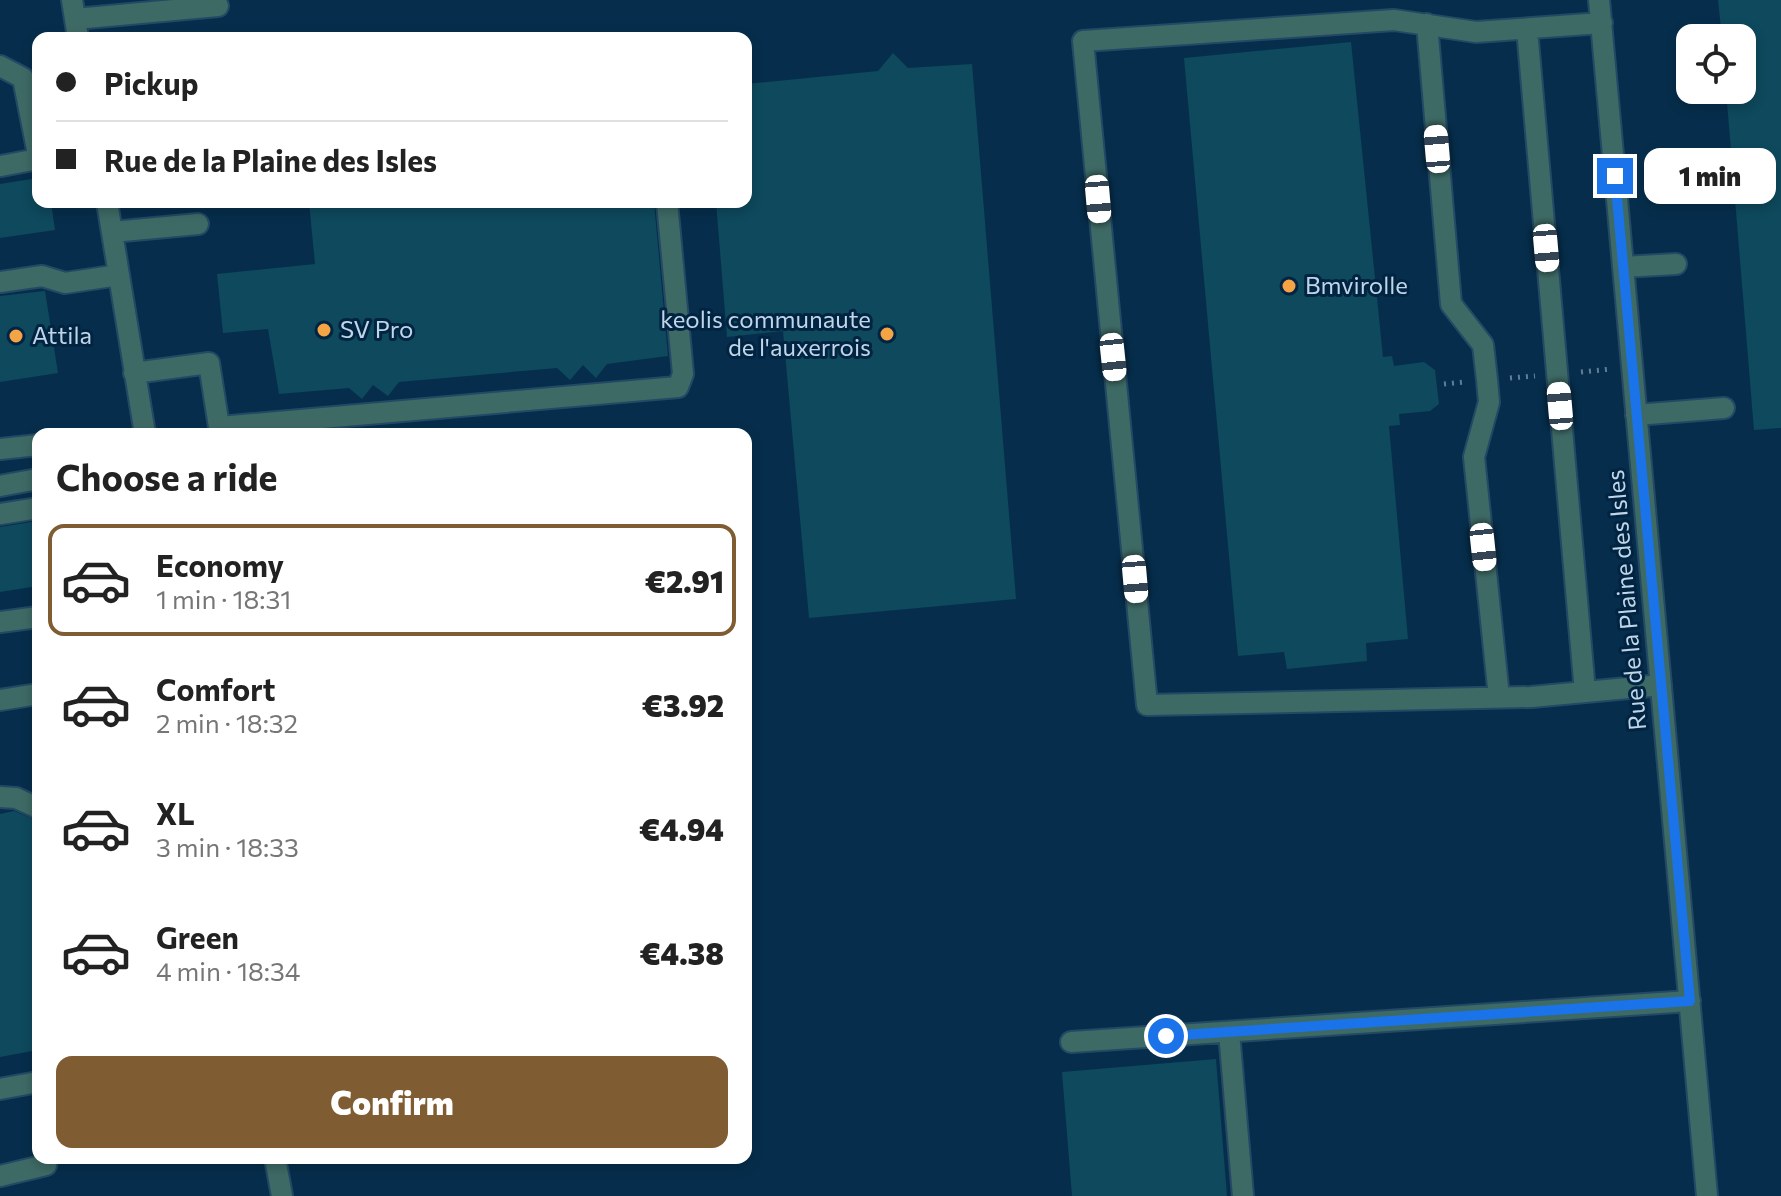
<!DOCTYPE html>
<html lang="en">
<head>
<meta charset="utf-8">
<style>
	body { margin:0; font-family:Commissioner,sans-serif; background:#f6f6f6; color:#222; height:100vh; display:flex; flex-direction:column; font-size:30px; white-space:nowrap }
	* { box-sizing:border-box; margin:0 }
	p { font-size:26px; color:#767676 }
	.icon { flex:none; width:44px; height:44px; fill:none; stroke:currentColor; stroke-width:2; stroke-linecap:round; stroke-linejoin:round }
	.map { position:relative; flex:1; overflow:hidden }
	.panel { position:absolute; left:32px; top:428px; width:720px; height:736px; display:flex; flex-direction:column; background:#fff; border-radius:16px; box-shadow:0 4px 12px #0003 }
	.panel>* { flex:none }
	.top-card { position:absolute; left:32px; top:32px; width:720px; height:176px; border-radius:16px; box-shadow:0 4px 12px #0003; display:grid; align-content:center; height:176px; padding:0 24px; background:#fff }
	.buttons { position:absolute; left:1676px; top:24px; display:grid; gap:16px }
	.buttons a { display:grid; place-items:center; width:80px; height:80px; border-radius:16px; background:#fff; box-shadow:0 4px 12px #0003; font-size:40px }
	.end { position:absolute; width:36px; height:36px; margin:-18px; border:10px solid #1a73e8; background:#fff; box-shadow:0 0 0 4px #fff }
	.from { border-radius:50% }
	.bubble { position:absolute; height:56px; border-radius:16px; background:#fff; box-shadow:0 4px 12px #0003; font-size:26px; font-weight:800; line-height:56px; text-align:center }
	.car { position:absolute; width:24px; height:48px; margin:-24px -12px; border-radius:10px; box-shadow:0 0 6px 2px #0007; background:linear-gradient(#fff 24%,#345 0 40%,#fff 0 76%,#345 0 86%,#fff 0) }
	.top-card b { display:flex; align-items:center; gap:28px; height:76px; font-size:30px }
	.top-card b+b { border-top:2px solid #e0e0e0 }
	.top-card i { width:20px; height:20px; background:#222 }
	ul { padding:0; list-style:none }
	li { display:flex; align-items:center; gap:24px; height:112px; margin:0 16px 12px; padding:0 8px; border:4px solid transparent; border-radius:16px }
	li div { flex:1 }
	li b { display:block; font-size:30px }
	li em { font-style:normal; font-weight:800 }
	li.active { border-color:#805c32 }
	li>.icon { width:72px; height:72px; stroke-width:1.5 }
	h2 { padding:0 24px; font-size:36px; line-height:96px }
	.cta { display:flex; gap:16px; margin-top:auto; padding:16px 24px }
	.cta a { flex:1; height:92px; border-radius:16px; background:#805c32; color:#fff; font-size:32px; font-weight:800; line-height:92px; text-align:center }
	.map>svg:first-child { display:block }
	.building { fill:#0e495d }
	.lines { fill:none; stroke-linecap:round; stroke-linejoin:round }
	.minor-casing { stroke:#244965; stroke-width:24 }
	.path { stroke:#5f7e97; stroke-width:5; stroke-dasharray:2 6; stroke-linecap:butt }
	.minor { stroke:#3e6a65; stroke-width:20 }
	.route { stroke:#1a73e8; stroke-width:10 }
	.poi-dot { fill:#f4a345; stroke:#002441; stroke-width:3 }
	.labels { text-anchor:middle; stroke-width:6; stroke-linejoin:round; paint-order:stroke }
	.poi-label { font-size:24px; fill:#c0d5e8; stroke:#002441; text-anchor:start }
	.street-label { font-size:24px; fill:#c0d5e8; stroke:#002441 }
</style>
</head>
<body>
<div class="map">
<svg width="1781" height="1196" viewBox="0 0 1781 1196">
	<rect width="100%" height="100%" fill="#062e4c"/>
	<path class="building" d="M1718,0H1781V428L1754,430L1726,90H1742V38H1722Z
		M1351,42L1383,357L1392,356L1394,366L1424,362L1435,370L1439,404L1430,411L1399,414L1400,425L1389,426L1408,639L1366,643L1367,661L1287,669L1284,652L1238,656L1184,58Z
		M893,53L908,68L972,64L1016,599L809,618L783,331L727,337L716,202H746V84L878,71Z
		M38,178V202H51L55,230L0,238V184Z
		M309,202H654L668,356L607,364L596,378L583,365L570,380L557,368L399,382L388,396L373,385L362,399L349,388L279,394L268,329L223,333L217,274L315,264Z
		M45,291L58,373L0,382V296Z
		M38,521V586L0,592V527Z
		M14,811L35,820L38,839V1050L0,1057V814Z
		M1216,1059L1227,1196H1072L1062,1072Z"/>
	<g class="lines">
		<defs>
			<path id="minor" d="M72,0L78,38
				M1599,0L1707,1196
				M75,19L218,6
				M1427,24L1451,304L1483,345L1487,380L1489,402L1474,457L1499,697
				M1527,29L1585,692L1661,685
				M0,66L23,78L38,154
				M1,166L38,159
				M107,202L145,434
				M112,232L198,224
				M1623,267L1676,264
				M0,282L42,276L65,283L119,275
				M134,373L209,363L219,427L678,387L683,374L667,202
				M1636,415L1724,408
				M0,449L38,445
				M0,486L38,479
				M0,514L38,508
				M0,622L38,617
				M1585,692L1531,697L1147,705L1083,41L1394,20L1476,32L1602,23
				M0,700L38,694
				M0,797L16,798L38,808
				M1229,1032L1243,1196
				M1071,1042L1690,1001
				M0,1089L38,1082
				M275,1158L282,1196
				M0,1176L46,1165"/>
		</defs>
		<use href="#minor" class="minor-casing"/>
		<path class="path" d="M1581,372L1611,369
			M1510,378L1535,376
			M1444,384L1464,382"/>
		<use href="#minor" class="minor"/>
	</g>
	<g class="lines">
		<path class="route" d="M1166,1036L1690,1001L1615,176"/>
	</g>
	<g class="poi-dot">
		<circle cx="1289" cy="286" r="8"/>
		<circle cx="324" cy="330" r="8"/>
		<circle cx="887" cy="334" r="8"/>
		<circle cx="16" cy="336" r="8"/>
	</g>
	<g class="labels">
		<g class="poi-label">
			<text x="1305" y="294">Bmvirolle</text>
			<text x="871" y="328" text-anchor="end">keolis communaute<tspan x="871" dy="28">de l'auxerrois</tspan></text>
			<text x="340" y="338">SV Pro</text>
			<text x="32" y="344">Attila</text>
		</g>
		<g class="street-label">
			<text transform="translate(1627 600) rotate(-95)" y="8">Rue de la Plaine des Isles</text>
		</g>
	</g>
</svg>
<div class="buttons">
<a><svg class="icon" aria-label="locate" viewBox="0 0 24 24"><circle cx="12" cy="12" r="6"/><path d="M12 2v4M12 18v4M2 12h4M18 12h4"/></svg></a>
</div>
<i class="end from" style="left:1166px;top:1036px"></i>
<i class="end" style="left:1615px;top:176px"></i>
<div class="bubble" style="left:1644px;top:148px;width:132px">1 min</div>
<i class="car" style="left:1437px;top:149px;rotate:355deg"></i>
<i class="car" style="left:1098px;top:199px;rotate:175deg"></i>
<i class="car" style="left:1546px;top:248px;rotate:175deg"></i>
<i class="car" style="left:1113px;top:357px;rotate:174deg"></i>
<i class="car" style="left:1560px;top:406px;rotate:355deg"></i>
<i class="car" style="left:1483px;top:547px;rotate:174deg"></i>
<i class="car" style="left:1135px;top:579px;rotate:175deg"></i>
<div class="top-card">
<b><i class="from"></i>Pickup</b>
<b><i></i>Rue de la Plaine des Isles</b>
</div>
<section class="panel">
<h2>Choose a ride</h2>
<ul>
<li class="active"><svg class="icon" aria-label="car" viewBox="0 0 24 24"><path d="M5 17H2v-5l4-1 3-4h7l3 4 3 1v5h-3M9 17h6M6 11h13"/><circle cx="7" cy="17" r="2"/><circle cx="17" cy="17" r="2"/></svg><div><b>Economy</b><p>1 min · 18:31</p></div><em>€2.91</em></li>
<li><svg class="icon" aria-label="car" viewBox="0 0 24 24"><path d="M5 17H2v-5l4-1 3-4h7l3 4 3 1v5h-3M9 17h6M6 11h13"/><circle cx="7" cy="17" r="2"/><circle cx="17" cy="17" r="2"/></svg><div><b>Comfort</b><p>2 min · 18:32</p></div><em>€3.92</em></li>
<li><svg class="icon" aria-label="car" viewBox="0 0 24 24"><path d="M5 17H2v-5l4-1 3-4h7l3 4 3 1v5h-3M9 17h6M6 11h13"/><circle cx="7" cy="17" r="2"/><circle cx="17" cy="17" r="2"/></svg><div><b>XL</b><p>3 min · 18:33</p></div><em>€4.94</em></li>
<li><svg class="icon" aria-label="car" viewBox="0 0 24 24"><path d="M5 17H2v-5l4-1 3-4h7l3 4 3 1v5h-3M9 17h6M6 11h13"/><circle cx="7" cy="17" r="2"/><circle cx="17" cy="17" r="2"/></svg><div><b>Green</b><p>4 min · 18:34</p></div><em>€4.38</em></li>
</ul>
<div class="cta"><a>Confirm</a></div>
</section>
</div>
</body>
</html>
